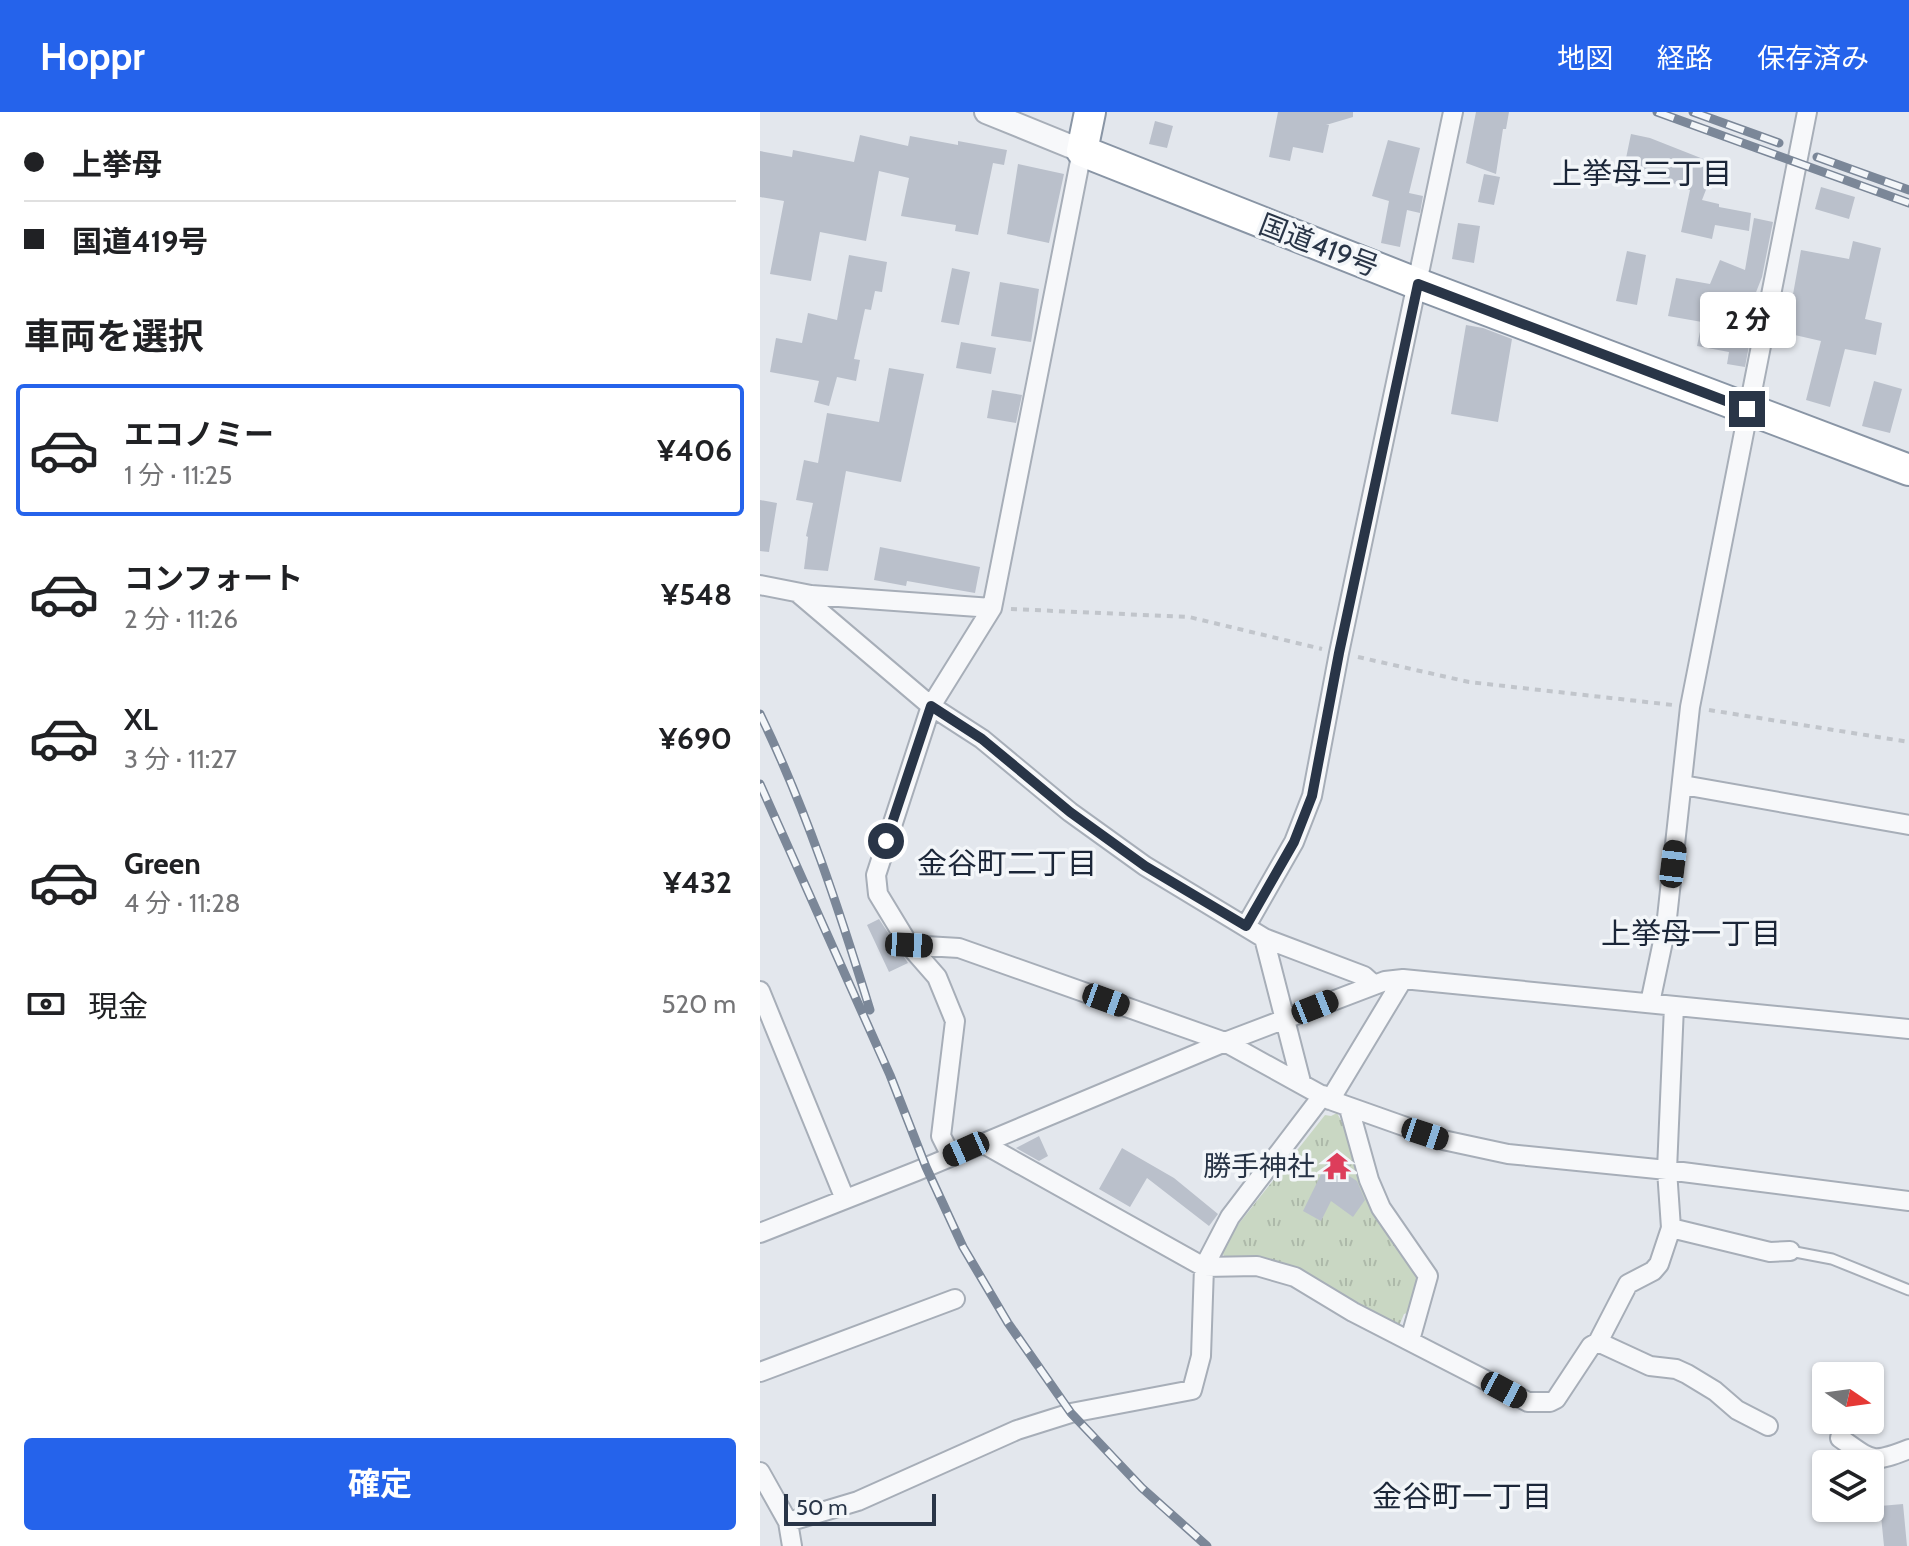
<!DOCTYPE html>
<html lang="ja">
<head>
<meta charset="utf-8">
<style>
	body { margin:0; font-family:Cabin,"Noto Sans JP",sans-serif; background:#f6f6f6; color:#202124; height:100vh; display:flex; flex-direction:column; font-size:30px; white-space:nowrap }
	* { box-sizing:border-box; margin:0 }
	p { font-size:26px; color:#757577 }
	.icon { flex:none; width:44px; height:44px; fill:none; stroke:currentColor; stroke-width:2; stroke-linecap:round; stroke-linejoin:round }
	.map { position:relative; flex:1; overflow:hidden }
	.panel { display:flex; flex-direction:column; background:#fff; width:760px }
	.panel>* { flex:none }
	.hud { display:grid; align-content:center; height:176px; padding:0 24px; background:#fff }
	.needle { width:52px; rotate:103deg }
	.controls { position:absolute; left:1052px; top:1250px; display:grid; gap:16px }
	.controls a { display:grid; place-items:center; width:72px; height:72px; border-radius:8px; background:#fff; box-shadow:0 2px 6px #0004; font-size:40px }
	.scale { position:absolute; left:24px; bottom:20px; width:152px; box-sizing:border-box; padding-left:8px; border:4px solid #293547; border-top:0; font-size:22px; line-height:28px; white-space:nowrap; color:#293547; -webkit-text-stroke:6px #f3f6f9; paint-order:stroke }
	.end { position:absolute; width:36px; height:36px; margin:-18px; border:10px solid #293547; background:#fff; box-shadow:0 0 0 4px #fff }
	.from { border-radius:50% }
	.bubble { position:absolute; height:56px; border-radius:8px; background:#fff; box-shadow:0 2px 6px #0004; font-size:26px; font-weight:700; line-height:56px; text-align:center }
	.car { position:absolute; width:24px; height:48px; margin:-24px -12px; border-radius:10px; box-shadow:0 0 6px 2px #0007; background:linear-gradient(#222 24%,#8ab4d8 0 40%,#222 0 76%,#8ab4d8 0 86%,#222 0) }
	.hud b { display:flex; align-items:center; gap:28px; height:76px; font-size:30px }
	.hud b+b { border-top:2px solid #e0e0e0 }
	.hud i { width:20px; height:20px; background:#202124 }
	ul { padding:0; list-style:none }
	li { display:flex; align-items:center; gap:24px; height:132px; margin:0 16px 12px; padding:0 8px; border:4px solid transparent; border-radius:8px }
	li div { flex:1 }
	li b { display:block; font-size:30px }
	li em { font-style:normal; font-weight:700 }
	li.selected { border-color:#2563eb }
	li>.icon { width:72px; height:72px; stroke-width:1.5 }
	h2 { padding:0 24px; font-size:36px; line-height:96px }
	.pay { display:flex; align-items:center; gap:20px; height:88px; padding:0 24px; font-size:30px }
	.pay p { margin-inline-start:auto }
	.action { display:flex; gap:16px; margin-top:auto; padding:16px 24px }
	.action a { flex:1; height:92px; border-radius:8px; background:#2563eb; color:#fff; font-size:32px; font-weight:700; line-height:92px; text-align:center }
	header { display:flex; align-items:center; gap:48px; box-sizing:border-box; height:112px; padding:0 40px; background:#2563eb; color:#fff }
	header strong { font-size:38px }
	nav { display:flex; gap:44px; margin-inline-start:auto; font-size:28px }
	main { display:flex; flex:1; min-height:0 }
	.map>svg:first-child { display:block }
	.park { fill:url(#park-tufts) }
	.building { fill:#bac0cb }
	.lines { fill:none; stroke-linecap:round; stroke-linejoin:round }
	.service-casing { stroke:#a7aeb8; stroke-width:13 }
	.minor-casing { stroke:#a7aeb8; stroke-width:22 }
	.tertiary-casing { stroke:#a7aeb8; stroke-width:26 }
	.trunk-casing { stroke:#8995a5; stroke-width:34 }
	.path { stroke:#c1c5cb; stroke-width:4; stroke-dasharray:6 6; stroke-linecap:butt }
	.service { stroke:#f7f8fa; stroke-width:9 }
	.minor { stroke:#f7f8fa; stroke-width:18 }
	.tertiary { stroke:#f7f8fa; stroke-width:22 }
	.trunk { stroke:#fff; stroke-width:30 }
	.rail-casing { stroke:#7b8798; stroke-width:9 }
	.rail { stroke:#f3f6f9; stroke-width:6; stroke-dasharray:18; stroke-linecap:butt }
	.route { stroke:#293547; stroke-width:10 }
	.labels { text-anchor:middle; stroke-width:7; stroke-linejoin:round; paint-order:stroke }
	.street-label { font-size:28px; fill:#293547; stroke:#f3f6f9 }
	.poi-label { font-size:28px; fill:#293547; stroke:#f3f6f9; text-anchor:end }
	.neighbourhood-label { font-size:30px; fill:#1b2638; stroke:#f3f6f9 }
</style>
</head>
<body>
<header>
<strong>Hoppr</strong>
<nav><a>地図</a><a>経路</a><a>保存済み</a></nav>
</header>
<main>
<section class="panel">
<div class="hud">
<b><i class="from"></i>上挙母</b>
<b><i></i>国道419号</b>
</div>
<h2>車両を選択</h2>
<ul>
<li class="selected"><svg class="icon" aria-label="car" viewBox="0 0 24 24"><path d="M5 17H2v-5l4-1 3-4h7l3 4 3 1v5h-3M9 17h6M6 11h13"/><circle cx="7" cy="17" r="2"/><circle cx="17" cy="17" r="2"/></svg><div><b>エコノミー</b><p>1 分 · 11:25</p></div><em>¥406</em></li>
<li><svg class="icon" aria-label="car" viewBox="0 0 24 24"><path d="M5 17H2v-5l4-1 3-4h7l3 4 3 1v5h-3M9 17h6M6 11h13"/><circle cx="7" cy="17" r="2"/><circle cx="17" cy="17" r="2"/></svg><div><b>コンフォート</b><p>2 分 · 11:26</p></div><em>¥548</em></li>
<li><svg class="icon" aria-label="car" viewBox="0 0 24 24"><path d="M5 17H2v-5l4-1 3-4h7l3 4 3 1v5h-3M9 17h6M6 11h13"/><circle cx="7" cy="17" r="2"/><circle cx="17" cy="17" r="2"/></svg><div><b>XL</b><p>3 分 · 11:27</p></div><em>¥690</em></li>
<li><svg class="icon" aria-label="car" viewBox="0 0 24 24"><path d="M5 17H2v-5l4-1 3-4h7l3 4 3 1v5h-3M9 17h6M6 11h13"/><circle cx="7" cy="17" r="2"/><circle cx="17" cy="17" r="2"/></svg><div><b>Green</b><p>4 分 · 11:28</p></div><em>¥432</em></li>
</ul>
<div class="pay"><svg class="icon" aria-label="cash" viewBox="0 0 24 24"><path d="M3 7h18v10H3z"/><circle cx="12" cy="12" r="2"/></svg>現金<p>520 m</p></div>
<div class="action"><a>確定</a></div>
</section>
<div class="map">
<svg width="1149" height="1434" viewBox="0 0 1149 1434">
	<defs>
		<pattern id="park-tufts" width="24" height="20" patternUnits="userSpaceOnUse" patternTransform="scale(2)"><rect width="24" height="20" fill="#c9d7c3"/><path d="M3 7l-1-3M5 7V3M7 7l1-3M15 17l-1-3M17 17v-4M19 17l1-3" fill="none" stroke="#adb9a9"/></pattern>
	</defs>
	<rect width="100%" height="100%" fill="#e3e7ed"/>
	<path class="park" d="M577,1001L664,1162L651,1200L644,1202L639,1214L513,1148L465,1145L462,1141L477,1114L565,1003L571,1004Z"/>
	<path class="building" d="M518,0H593V5L566,13H569L563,41L533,35L530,49L509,45Z
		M716,0H749L746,17H743L736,62L706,51Z
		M395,9L413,14L407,36L389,32Z
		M871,22L890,26L956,52L942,88L959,92V95L991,101L989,119L955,113L952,127L921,120L930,78L891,62L864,56Z
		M100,23L148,34L150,24L198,33V29L247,38L244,53L233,51L218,123L195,119L196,113L141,104L149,66L119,59L106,129L60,120L51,169L10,162L24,89L0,85V39L32,45L33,38L94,50Z
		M628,28L660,36L649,81L663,84L660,101L647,98L640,135L621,131L629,89L612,84Z
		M258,52L304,62L289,131L247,122Z
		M724,62L740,65L734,93L718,90Z
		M1061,75L1095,85L1089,107L1055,97Z
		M994,106L1013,110L1002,165L980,221L991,223L985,255L967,252L969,240L937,234L942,210L908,204L916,166L950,172L960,148L985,158Z
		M698,111L720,114L714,151L692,147Z
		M1093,129L1121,136L1105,207L1122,211L1116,243L1085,237L1070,295L1046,288L1061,229L1026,221L1041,138L1089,147Z
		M867,139L886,143L877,193L856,189Z
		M89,143L127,150L122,180L115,179L111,198L105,197L94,247L100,248L96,269L77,265L69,294L54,290L59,269L10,260L16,226L42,231L48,201L77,208Z
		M192,156L210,160L199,213L181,210Z
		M240,170L279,177L271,230L231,224Z
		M706,213L723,216L752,227L738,310L691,302Z
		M201,230L236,236L231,262L196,256Z
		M129,256L164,262L141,370L86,359L68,459L44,457L48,425L46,424L53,391L36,388L44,348L58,351L67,301L119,310Z
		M1114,269L1142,277L1130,321L1102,314Z
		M232,278L262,283L256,311L227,306Z
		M0,388L17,391L9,440L0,439Z
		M120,435L220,455L215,481L147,469L146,474L114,468Z
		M119,807L148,851L129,860L107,813Z
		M279,1024L288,1044L279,1049L256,1036Z
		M362,1036L414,1066L458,1102L449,1114L387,1066L370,1095L339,1077Z
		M572,1040L591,1049L586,1062L597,1069L605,1088L593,1105L571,1089L561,1109L543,1099Z
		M1143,1392L1147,1434H1124L1120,1394Z"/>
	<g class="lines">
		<defs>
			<path id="service" d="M1030,1139L1072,1147L1149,1178"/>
			<path id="minor" d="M0,473L51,483L232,496
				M38,481L171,594L222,627L310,700L385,754L504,826L604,864L613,872
				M923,673L1149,713
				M486,814L534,730L552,684L579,541L693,0
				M504,826L541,970
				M149,833L199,836L465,930L570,988L683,1028L748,1042L907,1058L1149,1089
				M0,879L85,1087
				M890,891L906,815L930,595L1047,0
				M570,988L643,867
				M589,996L609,1068L621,1096L668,1164L650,1228
				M222,1031L444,1155L497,1154L535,1165L593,1200L768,1290H790L796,1287L831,1234L838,1230L868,1172L893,1159L899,1152L911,1116L907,1058L914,894
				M191,1044L181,1024L195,909L177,865L149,833L118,782L116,763L171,594L232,496L322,39
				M911,1116L1010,1140L1030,1139
				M0,1121L157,1059L465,930L625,869L643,867L1149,917
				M838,1230L890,1254L916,1257L927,1262L955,1279L977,1298L1008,1314
				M0,1260L195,1187
				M1080,1326C1113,1349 1111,1352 1149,1337
				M0,1360L28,1410L32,1434
				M28,1410L98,1389L257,1318L311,1301L432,1278L441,1244L444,1155L470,1105L563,983"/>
			<path id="tertiary" d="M226,0L322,39"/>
			<path id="trunk" d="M330,0L322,39L658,172L1149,358"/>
		</defs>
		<use href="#service" class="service-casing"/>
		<use href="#minor" class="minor-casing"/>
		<use href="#tertiary" class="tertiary-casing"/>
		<use href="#trunk" class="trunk-casing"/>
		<path class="path" d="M251,497L429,505L562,537
			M598,545L709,570L913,593
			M949,598L1149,630"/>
		<use href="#service" class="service"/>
		<use href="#minor" class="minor"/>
		<use href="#tertiary" class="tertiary"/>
		<use href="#trunk" class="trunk"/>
		<defs>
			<path id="rail" d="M897,0L1149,91
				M933,0L1019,31
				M1057,45L1149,78
				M0,602C46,697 79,797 110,898
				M0,672L130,963L166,1055L203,1135L248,1211L311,1301L382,1376L447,1434"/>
		</defs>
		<use href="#rail" class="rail-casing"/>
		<use href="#rail" class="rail"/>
	</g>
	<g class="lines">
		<path class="route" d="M126,729L171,594L222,627L310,700L385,754L486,814L534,730L552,684L579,541L658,172L987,297"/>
	</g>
	<defs>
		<symbol id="temple-bare" viewBox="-9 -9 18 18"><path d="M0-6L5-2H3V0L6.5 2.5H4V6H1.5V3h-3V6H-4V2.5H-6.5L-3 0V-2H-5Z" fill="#dd3d5b" stroke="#f3f6f9" stroke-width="2.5" paint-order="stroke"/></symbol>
	</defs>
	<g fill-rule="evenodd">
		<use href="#temple-bare" x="557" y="1034" width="40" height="40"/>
	</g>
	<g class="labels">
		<g class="street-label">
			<text transform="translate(559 133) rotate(21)" y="10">国道419号</text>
		</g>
		<g class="poi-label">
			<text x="555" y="1064">勝手神社</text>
		</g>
		<g class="neighbourhood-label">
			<text x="882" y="72">上挙母三丁目</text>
			<text x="247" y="762">金谷町二丁目</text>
			<text x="931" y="832">上挙母一丁目</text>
			<text x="702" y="1395">金谷町一丁目</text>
		</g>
	</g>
</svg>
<div class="controls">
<a><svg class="needle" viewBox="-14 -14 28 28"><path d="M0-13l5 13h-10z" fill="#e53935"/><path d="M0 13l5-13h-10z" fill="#757577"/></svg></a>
<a><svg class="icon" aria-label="layers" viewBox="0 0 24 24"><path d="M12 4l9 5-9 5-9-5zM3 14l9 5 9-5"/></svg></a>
</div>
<div class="scale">50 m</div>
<i class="end from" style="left:126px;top:729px"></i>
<i class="end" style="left:987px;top:297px"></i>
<div class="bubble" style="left:940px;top:180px;width:96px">2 分</div>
<i class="car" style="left:913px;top:752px;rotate:7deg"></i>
<i class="car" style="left:149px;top:833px;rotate:93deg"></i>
<i class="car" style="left:346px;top:888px;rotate:110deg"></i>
<i class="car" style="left:555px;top:895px;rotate:68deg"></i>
<i class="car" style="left:665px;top:1022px;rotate:108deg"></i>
<i class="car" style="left:206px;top:1037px;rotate:246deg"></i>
<i class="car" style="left:744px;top:1278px;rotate:118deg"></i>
</div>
</main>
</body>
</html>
